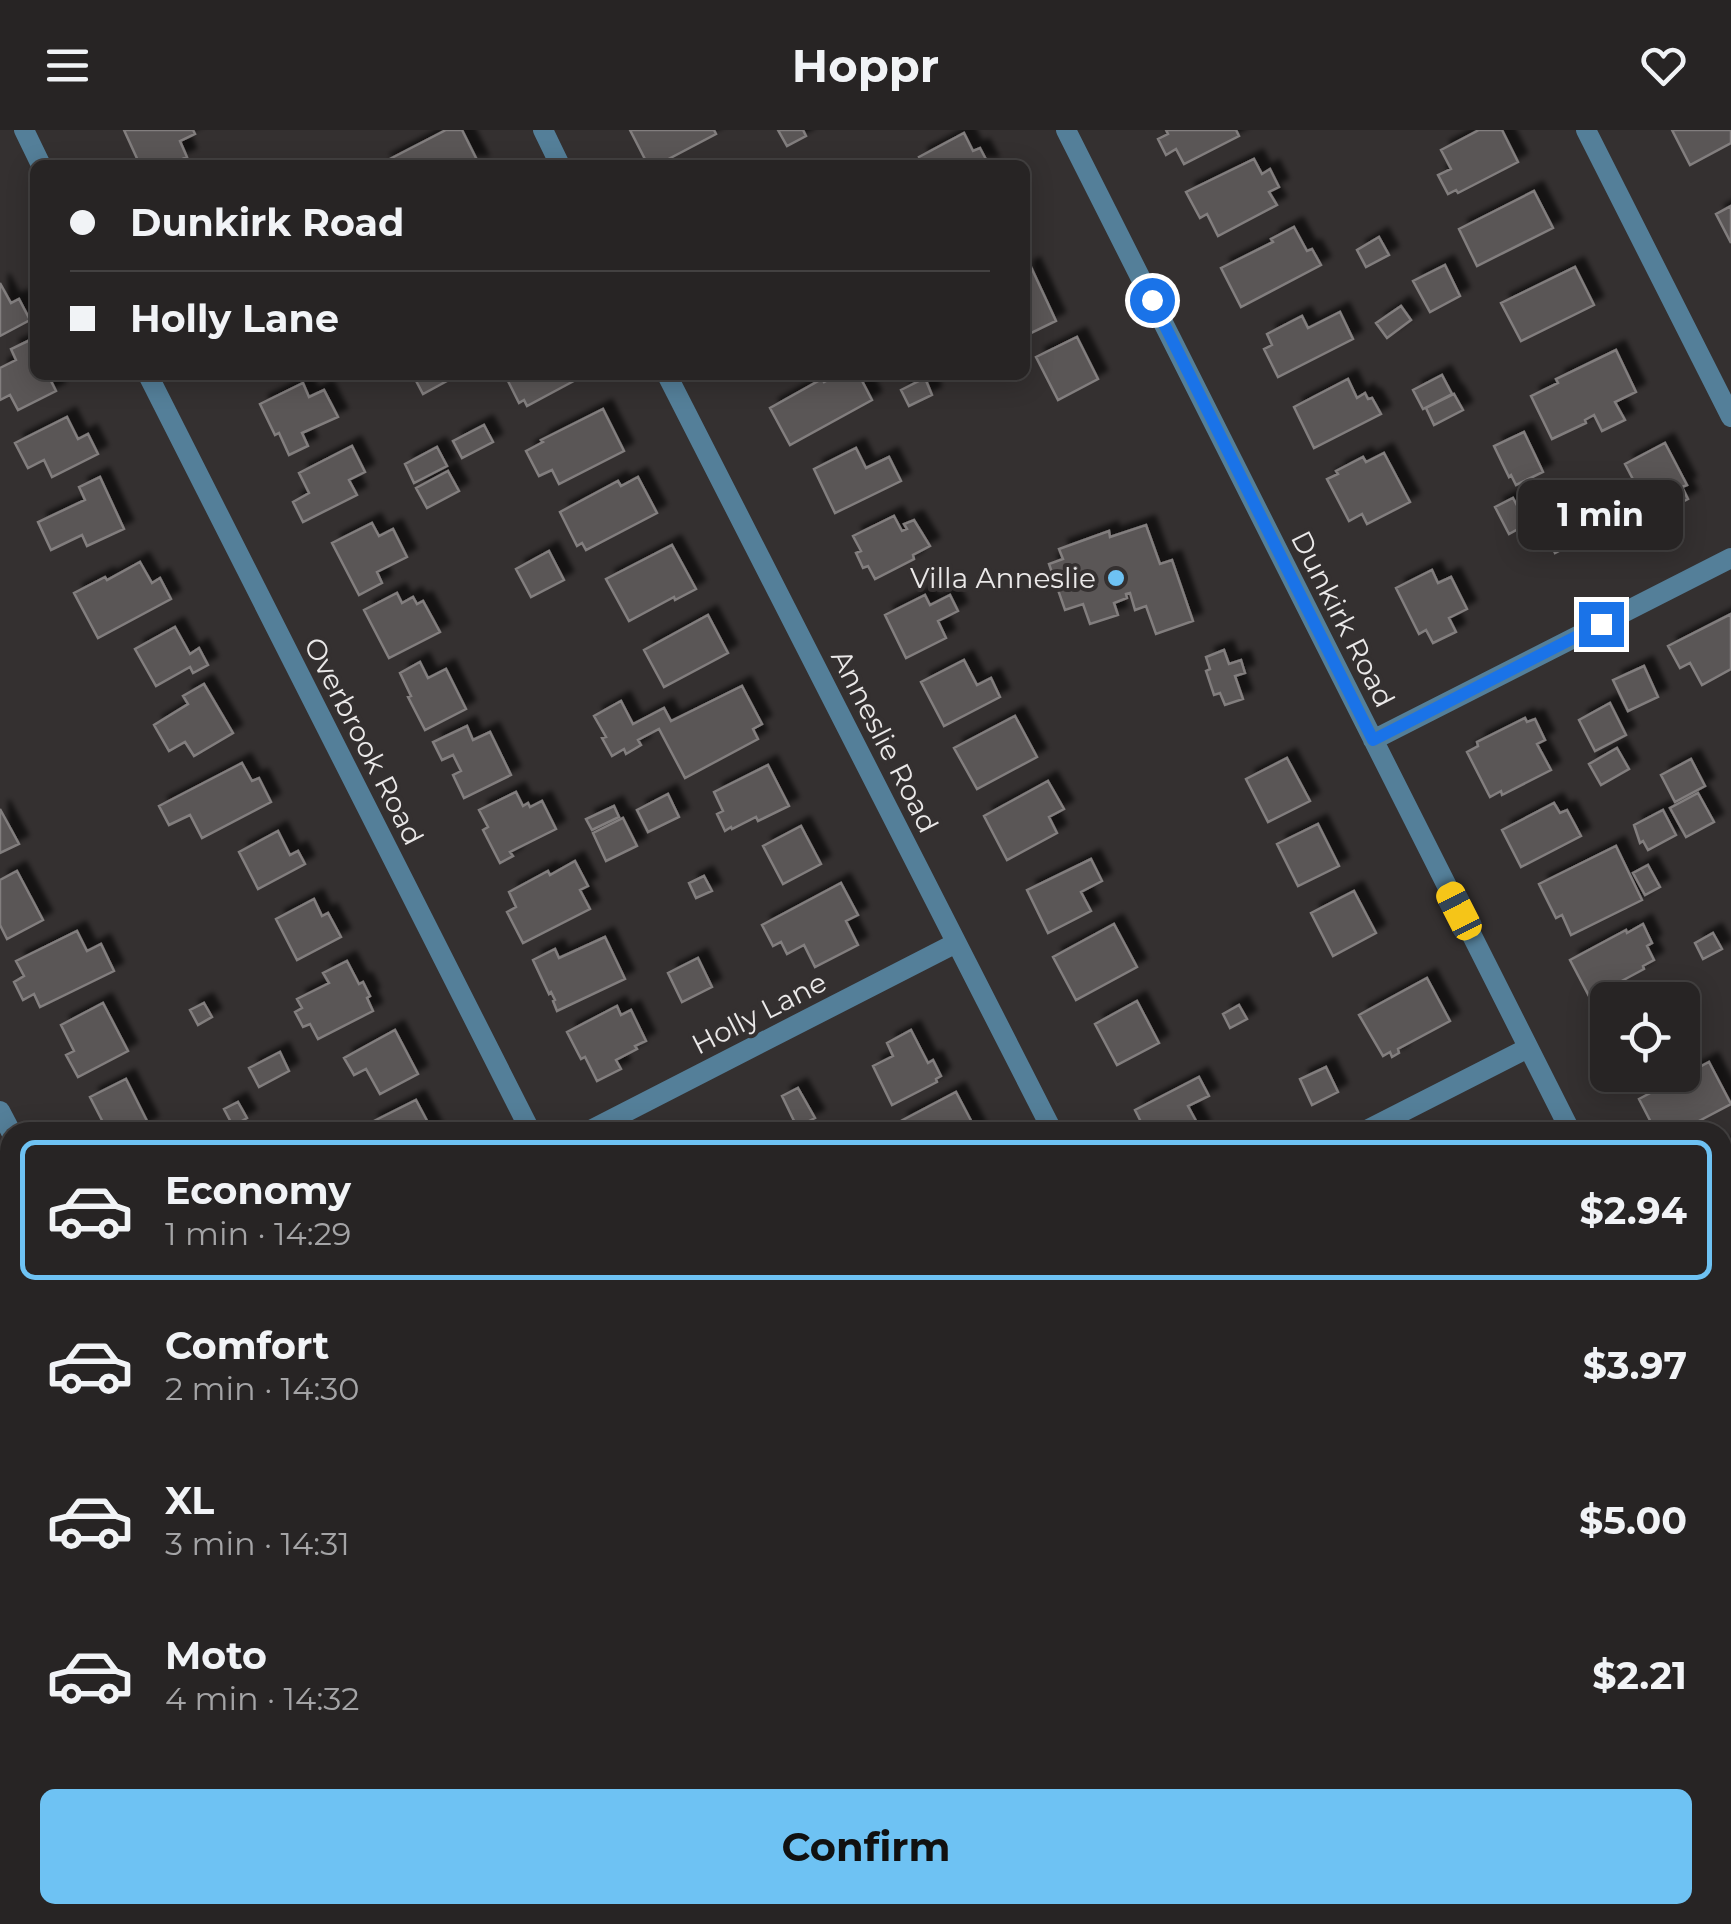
<!DOCTYPE html>
<html lang="en">
<head>
<meta charset="utf-8">
<style>
	body { margin:0; font-family:Montserrat,sans-serif; background:#333031; color:#f1f3f6; height:100vh; display:flex; flex-direction:column; font-size:38px; white-space:nowrap }
	* { box-sizing:border-box; margin:0 }
	p { font-size:32px; color:#a4a4a6 }
	.icon { flex:none; width:55px; height:55px; fill:none; stroke:currentColor; stroke-width:2; stroke-linecap:round; stroke-linejoin:round }
	.map { position:relative; flex:1; overflow:hidden }
	.drawer { position:absolute; left:0px; top:992px; width:1732px; height:802px; display:flex; flex-direction:column; background:#272424; border-radius:30px 30px 0 0; box-shadow:0 5px 25px #0003,0 0 0 2px #434141 }
	.drawer>* { flex:none }
	.banner { position:absolute; left:30px; top:30px; width:1000px; height:220px; border-radius:15px; box-shadow:0 5px 25px #0003,0 0 0 2px #434141; display:grid; align-content:center; height:220px; padding:0 40px; background:#272424 }
	.tools { position:absolute; left:1590px; top:852px; display:grid; gap:20px }
	.tools a { display:grid; place-items:center; width:110px; height:110px; border-radius:15px; background:#272424; box-shadow:0 5px 25px #0003,0 0 0 2px #434141; font-size:50px }
	.end { position:absolute; width:45px; height:45px; margin:-22px; border:12px solid #1a73e8; background:#fff; box-shadow:0 0 0 5px #fff }
	.from { border-radius:50% }
	.bubble { position:absolute; height:70px; border-radius:15px; background:#272424; box-shadow:0 5px 25px #0003,0 0 0 2px #434141; font-size:32px; font-weight:700; line-height:70px; text-align:center }
	.car { position:absolute; width:30px; height:60px; margin:-30px -15px; border-radius:12px; box-shadow:0 0 8px 2px #0007; background:linear-gradient(#f5c518 24%,#345 0 40%,#f5c518 0 76%,#345 0 86%,#f5c518 0) }
	.banner b { display:flex; align-items:center; gap:35px; height:95px; font-size:38px }
	.banner b+b { border-top:2px solid #434141 }
	.banner i { width:25px; height:25px; background:#f1f3f6 }
	ul { padding:18px 0 0; list-style:none }
	li { display:flex; align-items:center; gap:30px; height:140px; margin:0 20px 15px; padding:0 20px; border:5px solid transparent; border-radius:15px }
	li div { flex:1 }
	li b { display:block; font-size:38px }
	li em { font-style:normal; font-weight:700 }
	li.current { border-color:#6ec2f3 }
	li>.icon { width:90px; height:90px; stroke-width:1.5 }
	.cta { display:flex; gap:20px; margin-top:auto; padding:20px 40px }
	.cta a { flex:1; height:115px; border-radius:15px; background:#6ec2f3; color:#111; font-size:40px; font-weight:700; line-height:115px; text-align:center }
	header { display:flex; justify-content:space-between; align-items:center; height:130px; padding:0 40px; background:#272424; font-size:45px; font-weight:700 }
	.map>svg:first-child { display:block }
	.building { fill:#5a5657; stroke:#827e7e; stroke-width:2.5; filter:url(#shadow) }
	.lines { fill:none; stroke-linecap:round; stroke-linejoin:round }
	.minor { stroke:#547f99; stroke-width:20 }
	.route { stroke:#1a73e8; stroke-width:12 }
	.poi-dot { fill:#6ec2f3; stroke:#343030; stroke-width:4 }
	.labels { text-anchor:middle; stroke-width:8; stroke-linejoin:round; paint-order:stroke }
	.poi-label { font-size:28px; fill:#eae8e8; stroke:#343030; text-anchor:end }
	.street-label { font-size:28px; fill:#eae8e8; stroke:#343030 }
</style>
</head>
<body>
<header><svg class="icon" aria-label="menu" viewBox="0 0 24 24"><path d="M4 6h16M4 12h16M4 18h16"/></svg>Hoppr<svg class="icon" aria-label="heart" viewBox="0 0 24 24"><path d="M12 20l-8-8c-3-5 5-10 8-4 3-6 11-1 8 4z"/></svg></header>
<div class="map">
<svg width="1731" height="1794" viewBox="0 0 1731 1794">
	<defs>
		<filter id="shadow"><feDropShadow dx="9" dy="-9" stdDeviation="2.5" flood-color="#0009"/></filter>
	</defs>
	<rect width="100%" height="100%" fill="#343030"/>
	<path class="building" d="M124,0H193L195,4L180,11L187,27L169,35H140Z
		M446,0H462L479,34L384,35L382,33Z
		M630,0H714L716,4L657,35H648Z
		M778,0H803L806,6L787,16Z
		M1166,0H1236L1239,6L1184,34L1176,19L1166,25L1158,9L1168,4Z
		M1479,0H1502L1518,32L1458,63L1456,60L1448,64L1438,45L1451,39L1441,20Z
		M1672,0H1731V13L1690,35Z
		M964,3L973,21L980,18L989,35H923L919,27Z
		M1254,29L1262,44L1270,39L1279,57L1269,62L1277,75L1218,106L1207,84L1200,88L1186,62Z
		M1534,61L1553,98L1477,136L1459,99Z
		M1731,76V113L1716,84Z
		M1294,97L1307,121L1312,119L1321,135L1241,177L1221,138L1273,112L1271,109Z
		M1379,107L1389,125L1366,137L1357,120Z
		M1445,135L1460,166L1430,182L1413,151Z
		M1031,137L1056,191L1025,206V140Z
		M1575,137L1594,175L1521,211L1501,173Z
		M0,153L11,173L19,169L30,190L0,206Z
		M1401,176L1411,190L1387,208L1376,193Z
		M1340,182L1353,209L1278,247L1264,219L1272,215L1267,204L1302,186L1308,198Z
		M1077,207L1098,249L1058,270L1036,227Z
		M30,210L35,220V245H48L56,261L18,280L10,265L0,270V238L16,230L11,219Z
		M1616,220L1636,262L1615,272L1625,290L1602,301L1594,285L1585,290L1586,293L1552,309L1531,266L1558,253L1556,249Z
		M413,245H458L423,264Z
		M505,245H585L527,276L524,270L519,273Z
		M837,245H859L872,270L790,315L770,278L822,249L824,252Z
		M1442,245L1452,264L1423,279L1413,260Z
		M925,248L932,265L909,276L901,260Z
		M1348,249L1357,268L1365,263L1368,269L1372,268L1381,284L1314,318L1294,277Z
		M303,253L309,267L324,260L338,287L302,303L308,316L289,325L279,303L275,305L260,274Z
		M1454,264L1463,280L1434,295L1426,278Z
		M603,279L624,321L559,354L552,340L539,346L526,321L543,312L541,310Z
		M67,287L78,309L88,304L98,324L52,347L44,330L28,338L15,313Z
		M484,295L493,312L462,328L453,311Z
		M1524,302L1543,342L1516,355L1511,345L1509,347L1494,316Z
		M1665,313L1687,355L1682,357L1688,369L1665,381L1660,370L1647,376L1625,334Z
		M352,316L365,342L349,350L357,365L303,392L293,372L309,363L299,343Z
		M437,317L447,336L414,353L405,334Z
		M856,318L866,338L889,327L901,351L835,383L814,339Z
		M1384,323L1410,372L1367,394L1362,384L1349,391L1327,349L1338,344L1336,341L1363,327L1366,332Z
		M448,341L459,361L427,378L416,358Z
		M100,347L124,399L87,416L82,405L51,420L38,392L85,370L79,357Z
		M638,347L657,383L586,420L582,413L577,416L560,382L618,351L621,356Z
		M1513,368L1527,394L1509,404L1495,377Z
		M1569,379L1584,408L1555,423L1541,393Z
		M894,386L902,401L907,399L904,394L914,390L930,416L913,425L914,429L875,449L868,436L863,438L856,423L861,421L853,406Z
		M372,393L379,406L393,399L407,427L377,442L382,453L359,465L332,413Z
		M1146,395L1160,434L1172,430L1193,491L1156,504L1146,476L1135,480L1130,463L1126,464L1127,468L1114,473L1118,485L1090,494L1083,474L1065,480L1049,434L1063,429L1059,419L1109,401L1110,407Z
		M672,415L696,459L675,470L674,467L629,491L606,449Z
		M549,421L564,450L531,467L516,439Z
		M140,432L152,453L160,448L171,469L98,508L74,463L105,447L107,450Z
		M1432,440L1438,453L1451,447L1467,479L1449,488L1456,502L1433,513L1426,500L1419,504L1396,458Z
		M397,463L402,473L413,467L417,474L423,471L440,502L389,528L364,480Z
		M925,465L930,475L950,465L958,481L938,491L946,508L906,528L885,485Z
		M1731,484V539L1702,555L1690,533L1680,538L1668,516Z
		M708,485L728,523L664,557L644,520Z
		M175,497L190,524L199,518L208,535L193,543L190,537L156,556L135,519Z
		M1224,520L1229,534L1241,530L1245,543L1235,546L1243,569L1225,575L1220,563L1214,565L1206,541L1210,539L1206,527Z
		M964,530L977,555L991,548L1000,567L944,596L921,552Z
		M420,532L428,548L446,539L466,579L425,600L408,567L411,566L400,543Z
		M1644,536L1658,567L1628,581L1613,550Z
		M204,554L233,603L194,626L185,612L169,621L154,595L188,574L183,566Z
		M742,556L762,594L753,599L758,609L685,648L659,599L638,610L641,615L626,624L624,619L612,626L602,608L606,607L594,586L621,571L633,594L664,578L671,591Z
		M1610,573L1626,605L1595,621L1579,590Z
		M1015,586L1037,627L977,659L954,618Z
		M1525,588L1527,592L1535,589L1545,610L1537,614L1551,640L1502,665L1501,661L1490,667L1467,622L1478,616L1477,612Z
		M467,596L473,610L490,602L511,645L464,668L453,645L461,641L453,625L442,630L433,612Z
		M1617,618L1629,639L1601,655L1589,634Z
		M1287,628L1310,671L1268,692L1246,649Z
		M1691,629L1705,656L1675,672L1661,645Z
		M242,633L252,651L259,648L271,672L202,708L190,685L169,695L159,676Z
		M768,635L789,676L758,691L756,687L732,699L731,697L725,701L717,684L723,681L714,662Z
		M1048,651L1064,679L1049,687L1057,703L1007,730L984,686Z
		M516,662L523,676L528,673L530,677L542,671L556,699L510,722L513,726L500,733L483,700L488,697L479,680Z
		M1698,663L1714,692L1686,707L1670,678Z
		M668,664L679,687L648,702L637,680Z
		M1554,673L1560,683L1567,680L1581,706L1521,737L1502,700Z
		M614,676L619,687L592,700L586,689Z
		M0,679L19,714L0,723Z
		M1663,680L1676,705L1648,720L1643,711L1640,713L1634,695Z
		M623,688L637,716L606,731L593,703Z
		M1318,694L1339,736L1298,756L1277,714Z
		M801,696L821,734L783,754L763,716Z
		M278,701L290,725L298,721L305,734L258,759L239,722Z
		M1616,716L1642,770L1571,805L1562,785L1556,788L1539,754Z
		M1091,729L1102,751L1081,762L1091,781L1048,803L1027,760Z
		M575,731L588,756L580,760L590,779L523,813L507,782L516,777L509,762L548,741L550,745Z
		M1648,735L1660,757L1645,765L1633,743Z
		M17,741L43,790L7,809L0,795V750Z
		M704,746L712,761L696,768L689,753Z
		M841,753L858,785L846,791L858,815L815,837L804,815L787,824L781,812L773,816L762,795Z
		M1354,761L1376,803L1333,826L1311,783Z
		M314,769L322,786L328,783L341,807L297,830L276,789Z
		M1114,794L1137,837L1076,870L1053,827Z
		M1643,794L1652,813L1647,816L1654,830L1643,836L1644,839L1590,868L1570,830L1626,800L1627,803Z
		M77,801L87,821L101,814L114,841L40,877L34,864L23,870L14,852L24,846L16,831Z
		M1713,803L1722,819L1703,829L1695,813Z
		M605,807L625,849L557,881L553,871L555,870L551,862L549,864L533,830L555,819L559,828Z
		M698,828L712,857L682,872L668,843Z
		M347,831L359,854L363,852L370,866L367,868L373,881L318,909L310,894L303,897L295,882L302,878L297,869L329,853L323,843Z
		M1427,848L1450,891L1398,919L1399,923L1392,927L1390,922L1383,926L1359,885Z
		M1137,871L1159,913L1117,935L1095,894Z
		M103,873L128,921L78,947L66,925L74,921L61,895Z
		M204,873L212,887L198,895L190,880Z
		M1239,875L1247,889L1230,898L1223,884Z
		M617,876L621,885L631,880L646,911L635,916L637,919L616,930L621,939L597,951L585,927L581,929L567,902Z
		M395,900L418,944L380,964L366,939L354,945L344,928Z
		M911,900L928,933L933,930L941,946L936,949L937,952L892,975L873,936L893,926L887,913Z
		M280,922L289,941L259,957L249,938Z
		M1709,932L1731,974L1678,1002H1656L1639,969Z
		M1326,937L1338,962L1312,975L1300,949Z
		M1199,947L1209,966L1188,976L1201,1000L1196,1002H1146L1135,980Z
		M126,949L149,995L135,1002H108L90,967Z
		M798,958L815,988L797,997L782,966Z
		M956,962L977,1002H905L899,992Z
		M416,970L433,1002H375L370,993Z
		M238,972L247,988L233,996L224,979Z
		M1731,1012V1061L1722,1065V1016Z
		M8,1172L10,1177V1231L0,1236V1176Z
		M0,1462L10,1479V1558L0,1542Z
		M1731,1489V1535L1722,1540V1494Z
		M1731,1578V1616L1722,1621V1582Z
		M1731,1667V1715L1728,1717L1722,1706V1671Z
		M0,1734L10,1751V1785H31L36,1794H0Z
		M139,1785H195L200,1794H144Z
		M754,1785H806L788,1794H756L752,1786Z
		M1049,1785H1108L1112,1793L1031,1794Z
		M1533,1785H1577L1560,1794H1537Z"/>
	<g class="lines">
		<path class="minor" d="M24,0L41,35
			M543,0L560,35
			M1066,0L1571,1002
			M1586,0L1731,287
			M148,245L531,1002
			M667,245L1053,1002
			M1373,610L1731,428
			M0,981L11,1002
			M587,1002L956,813
			M1363,1002L1528,918
			M0,1304L10,1300
			M1722,1304L1731,1321
			M405,1785L409,1794
			M928,1785L932,1794
			M1447,1785L1451,1794"/>
	</g>
	<g class="lines">
		<path class="route" d="M1152,170L1373,610L1601,494"/>
	</g>
	<circle class="poi-dot" cx="1116" cy="448" r="10"/>
	<g class="labels">
		<g class="poi-label">
			<text x="1096" y="458">Villa Anneslie</text>
		</g>
		<g class="street-label">
			<text transform="translate(1343 489) rotate(63)" y="10">Dunkirk Road</text>
			<text transform="translate(364 611) rotate(63)" y="10">Overbrook Road</text>
			<text transform="translate(885 611) rotate(63)" y="10">Anneslie Road</text>
			<text transform="translate(759 883) rotate(-27)" y="10">Holly Lane</text>
		</g>
	</g>
</svg>
<div class="tools">
<a><svg class="icon" aria-label="locate" viewBox="0 0 24 24"><circle cx="12" cy="12" r="6"/><path d="M12 2v4M12 18v4M2 12h4M18 12h4"/></svg></a>
</div>
<i class="end from" style="left:1152px;top:170px"></i>
<i class="end" style="left:1601px;top:494px"></i>
<div class="bubble" style="left:1518px;top:350px;width:165px">1 min</div>
<i class="car" style="left:1459px;top:781px;rotate:333deg"></i>
<div class="banner">
<b><i class="from"></i>Dunkirk Road</b>
<b><i></i>Holly Lane</b>
</div>
<section class="drawer">
<ul>
<li class="current"><svg class="icon" aria-label="car" viewBox="0 0 24 24"><path d="M5 17H2v-5l4-1 3-4h7l3 4 3 1v5h-3M9 17h6M6 11h13"/><circle cx="7" cy="17" r="2"/><circle cx="17" cy="17" r="2"/></svg><div><b>Economy</b><p>1 min · 14:29</p></div><em>$2.94</em></li>
<li><svg class="icon" aria-label="car" viewBox="0 0 24 24"><path d="M5 17H2v-5l4-1 3-4h7l3 4 3 1v5h-3M9 17h6M6 11h13"/><circle cx="7" cy="17" r="2"/><circle cx="17" cy="17" r="2"/></svg><div><b>Comfort</b><p>2 min · 14:30</p></div><em>$3.97</em></li>
<li><svg class="icon" aria-label="car" viewBox="0 0 24 24"><path d="M5 17H2v-5l4-1 3-4h7l3 4 3 1v5h-3M9 17h6M6 11h13"/><circle cx="7" cy="17" r="2"/><circle cx="17" cy="17" r="2"/></svg><div><b>XL</b><p>3 min · 14:31</p></div><em>$5.00</em></li>
<li><svg class="icon" aria-label="car" viewBox="0 0 24 24"><path d="M5 17H2v-5l4-1 3-4h7l3 4 3 1v5h-3M9 17h6M6 11h13"/><circle cx="7" cy="17" r="2"/><circle cx="17" cy="17" r="2"/></svg><div><b>Moto</b><p>4 min · 14:32</p></div><em>$2.21</em></li>
</ul>
<div class="cta"><a>Confirm</a></div>
</section>
</div>
</body>
</html>
